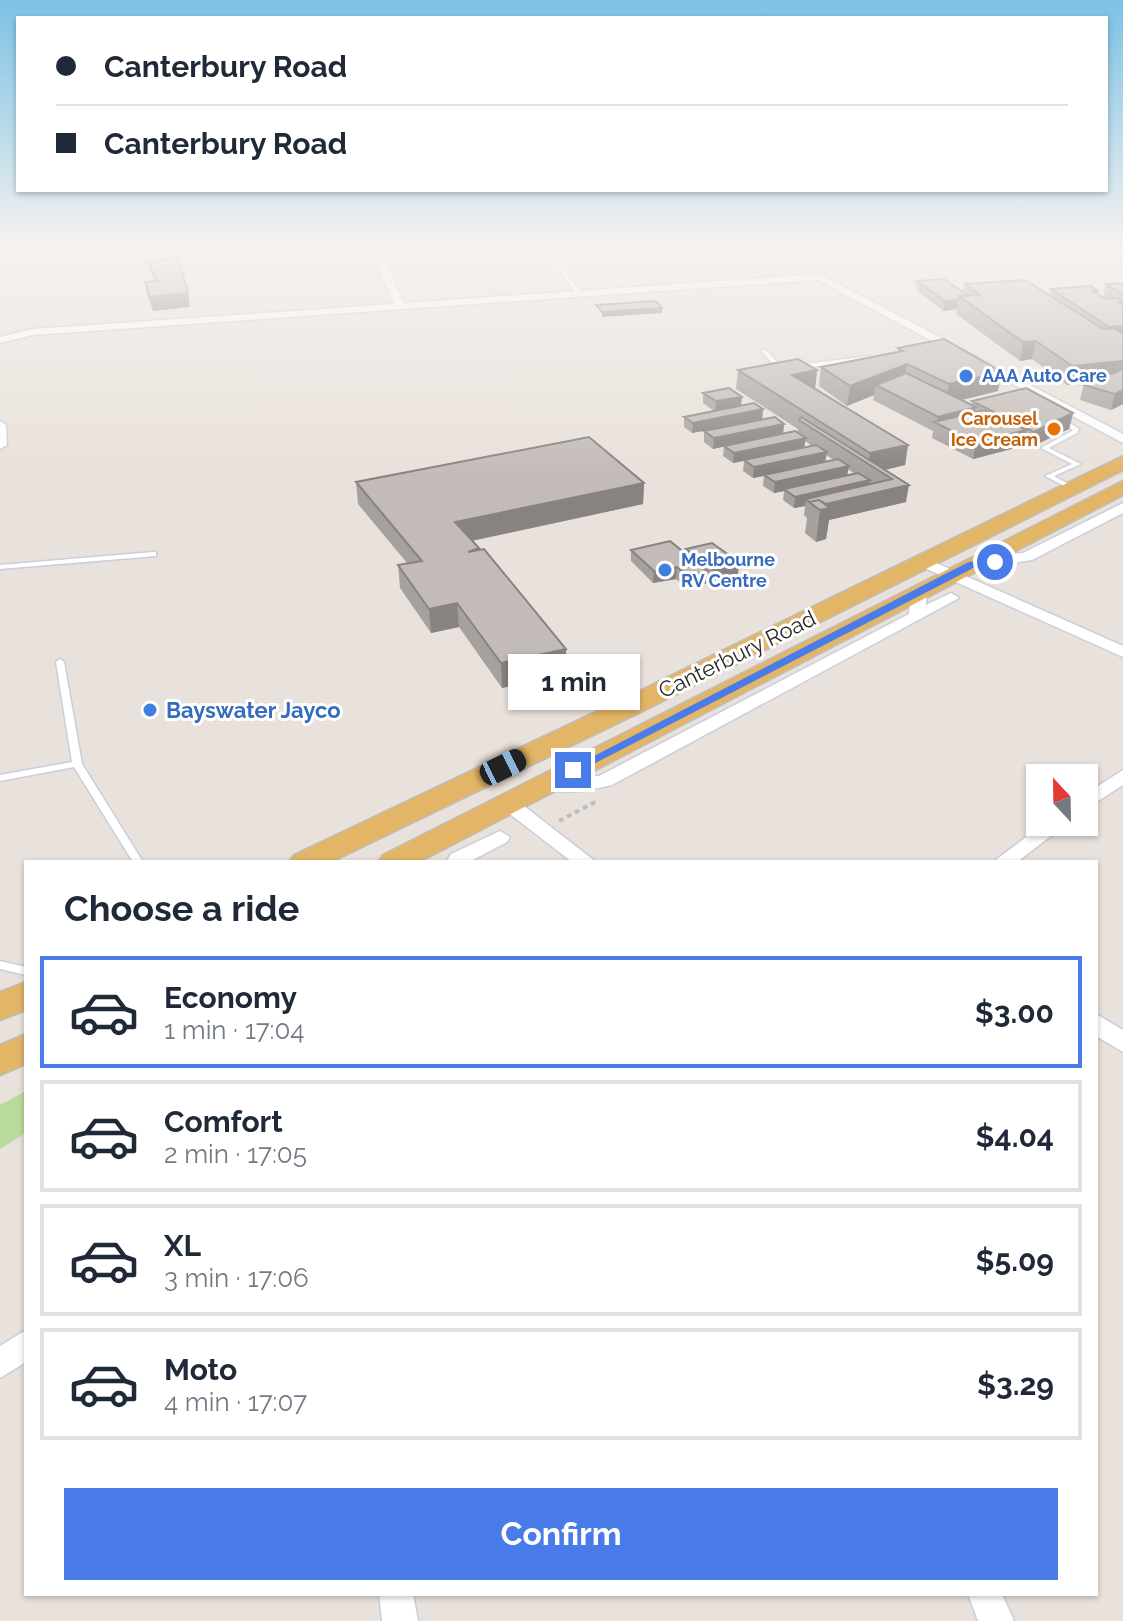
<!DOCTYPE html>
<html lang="en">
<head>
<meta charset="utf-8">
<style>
	body { margin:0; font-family:Raleway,sans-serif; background:#f2f2f3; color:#1f2937; height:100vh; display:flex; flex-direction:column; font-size:30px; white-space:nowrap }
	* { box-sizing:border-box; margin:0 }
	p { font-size:26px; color:#747a83 }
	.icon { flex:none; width:44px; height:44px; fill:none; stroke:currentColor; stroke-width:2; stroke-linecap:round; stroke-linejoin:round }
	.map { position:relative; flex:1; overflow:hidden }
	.side { position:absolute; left:24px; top:860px; width:1074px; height:736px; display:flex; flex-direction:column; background:#fff; border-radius:0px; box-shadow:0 2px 6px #0004 }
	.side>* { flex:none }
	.hud { position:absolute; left:16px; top:16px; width:1092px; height:176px; border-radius:0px; box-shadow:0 2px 6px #0004; display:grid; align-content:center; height:176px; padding:0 40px; background:#fff }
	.needle { width:52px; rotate:338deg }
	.tools { position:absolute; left:1026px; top:764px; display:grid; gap:16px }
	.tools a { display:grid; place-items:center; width:72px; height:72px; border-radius:0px; background:#fff; box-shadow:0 2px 6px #0004; font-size:40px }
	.end { position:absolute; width:36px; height:36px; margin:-18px; border:10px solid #497ce8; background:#fff; box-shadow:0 0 0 4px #fff }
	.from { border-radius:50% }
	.bubble { position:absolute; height:56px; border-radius:0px; background:#fff; box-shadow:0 2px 6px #0004; font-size:26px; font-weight:700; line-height:56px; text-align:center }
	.car { position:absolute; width:24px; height:48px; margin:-24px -12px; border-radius:10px; box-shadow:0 0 6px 2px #0007; background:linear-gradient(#222 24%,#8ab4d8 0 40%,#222 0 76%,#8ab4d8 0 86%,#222 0) }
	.hud b { display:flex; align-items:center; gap:28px; height:76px; font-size:30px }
	.hud b+b { border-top:2px solid #e0e1e3 }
	.hud i { width:20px; height:20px; background:#1f2937 }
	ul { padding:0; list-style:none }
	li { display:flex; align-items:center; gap:24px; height:112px; margin:0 16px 12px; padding:0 24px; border:4px solid #e0e1e3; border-radius:0px }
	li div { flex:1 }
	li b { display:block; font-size:30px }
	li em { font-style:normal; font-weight:700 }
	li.current { border-color:#497ce8 }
	li>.icon { width:72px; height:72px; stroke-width:1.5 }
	h2 { padding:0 40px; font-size:36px; line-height:96px }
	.primary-button { display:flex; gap:16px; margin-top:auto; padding:16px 40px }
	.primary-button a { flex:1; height:92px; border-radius:0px; background:#497ce8; color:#fff; font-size:32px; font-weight:700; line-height:92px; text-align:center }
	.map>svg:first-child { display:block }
	.green { fill:#badb9c }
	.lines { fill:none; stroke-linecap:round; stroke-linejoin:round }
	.service-casing { stroke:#caced9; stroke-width:3 }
	.minor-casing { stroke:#caced9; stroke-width:3 }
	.primary-casing { stroke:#bebebe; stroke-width:3 }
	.path { stroke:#bebebe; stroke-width:4; stroke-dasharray:5 4; stroke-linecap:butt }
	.service { fill:#fff; fill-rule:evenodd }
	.minor { fill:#fff; fill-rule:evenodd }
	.primary { fill:#e3b567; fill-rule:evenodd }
	.wall { fill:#a7a19e; fill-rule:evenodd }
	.shaded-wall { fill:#888381 }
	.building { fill:#c2bbb8; stroke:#888381; stroke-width:2 }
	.route { fill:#497ce8 }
	.shop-dot { fill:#3f7fe0; stroke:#fff; stroke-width:3 }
	.food-dot { fill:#e8710a; stroke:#fff; stroke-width:3 }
	.labels { text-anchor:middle; stroke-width:6; stroke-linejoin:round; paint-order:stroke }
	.far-shop-label { font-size:18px; font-weight:bold; fill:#366cbe; stroke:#fff; text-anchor:start }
	.far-food-label { font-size:18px; font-weight:bold; fill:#c56008; stroke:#fff; text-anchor:end }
	.street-label { font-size:22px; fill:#282828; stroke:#fff }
	.shop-label { font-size:22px; font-weight:bold; fill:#366cbe; stroke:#fff; text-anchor:start }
</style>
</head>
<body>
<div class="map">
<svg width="1123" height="1621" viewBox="0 0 1123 1621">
	<rect width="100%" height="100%" fill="#e9e1db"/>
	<path class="green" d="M26,1091V1133L0,1149V1105Z"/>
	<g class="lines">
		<defs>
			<path id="service" d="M542,248H546L580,291V293H576Z
				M762,350H766L778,363L787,366L870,356L873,358L870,360L786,370L774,365L762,352Z
				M1060,419H1064L1079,429L1077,433L1049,448L1081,464L1054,476L1074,487V489L1072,490L1045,476L1072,464L1041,448L1072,431L1073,430L1060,421Z
				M153,552H156V556L0,569V565Z
				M60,659L64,662L82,764L143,862H133L74,767L0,781V775L72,762L56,662Z
				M0,961L26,967V975L0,969Z"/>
			<path id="minor" d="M370,248H380L404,303L820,274L1123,434V443L818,280L33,335L0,343V337L33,329L394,304Z
				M1112,248H1123V254Z
				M0,421L6,425L7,445L0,449Z
				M1123,503V513L1032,560L973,569L965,564L973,559L1023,553Z
				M923,557L1123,646V657L918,565L915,562Z
				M919,586L927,591L926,605L951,593L959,598L612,785C592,790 553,798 537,783C550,771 582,779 599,776L909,614L911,591Z
				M1123,770V785L1084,810V795Z
				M508,797L515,799L596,862H572L501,807L498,803Z
				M1046,822H1069L1017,862H993Z
				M500,831L510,837L507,842L469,862H449L448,859L451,854Z
				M1096,1014L1123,1030V1052L1096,1036Z
				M26,1330V1362L0,1378V1346Z
				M379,1594H413L418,1621H382Z
				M968,1594H1002L1014,1621H978Z"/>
			<path id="primary" d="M1123,456V470L647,709L331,862H289L294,855L627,697Z
				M1123,481V495L419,862H378L383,855Z
				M26,982V1010L0,1020V992Z
				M26,1034V1064L0,1075V1045Z"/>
		</defs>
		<use href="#service" class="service-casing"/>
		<use href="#minor" class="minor-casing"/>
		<use href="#primary" class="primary-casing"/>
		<path class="path" d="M559,821L597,801"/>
		<use href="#service" class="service"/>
		<use href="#minor" class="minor"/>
		<use href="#primary" class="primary"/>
	</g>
	<path class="wall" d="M149,264L190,307L153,311L147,296L145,282H154Z
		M917,281L963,293L965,284L1050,295L1051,289L1097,294L1103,298L1106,284L1123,283V404L1111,410L1080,400L1084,383L1067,385L1032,359L1020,361L956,314L957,309L943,311L916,290Z
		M898,348L998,391L962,400L972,405V401L1073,413L1069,429L1031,447L1023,444V446L973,459L932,438L933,431L873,400L874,395L847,406L819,386L821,367L897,352Z
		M738,370H817L815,388L908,445L905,465L885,470L906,502L829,520L826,539L816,542L805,533L807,518L804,515L805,506L794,508L783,500L784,491L774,493L763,486L764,476L753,478L743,471L744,461L733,463L723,456L724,446L713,449L704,442V431L784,424L783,434L797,432L798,429L736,389ZM805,441L812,446L804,447ZM826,455L834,460L825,462ZM848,469L855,474L847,475Z
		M703,393L741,406L763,409L762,420L692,433L684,427V417L714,411L703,403Z
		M356,482L644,483L643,504L472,541L479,548L566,673L502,688L459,627L431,633L400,588L398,565L407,563L358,504Z
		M686,549L739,562L738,574L712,581L707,577V583L687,588L676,579L653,583L631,561V550L686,554Z"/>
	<path class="shaded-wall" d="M188,293L190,307L153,311L150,297Z
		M958,300L957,309L943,311L945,301Z
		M662,308V313L602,317V312Z
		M1123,326V339L1106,341L1109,327Z
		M1036,341L1032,359L1020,361L1023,342Z
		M1123,361V380L1096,379L1085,376L1084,383L1067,385L1072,366Z
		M907,364L904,383L876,385L874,395L847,406L850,386Z
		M817,370L815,390L792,375Z
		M1002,372L998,391L945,404L949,384Z
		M1123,390V404L1111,410L1115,394Z
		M742,397L741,407L715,412L716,401Z
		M976,407L973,422L937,423L938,417Z
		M763,409L762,420L692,433L693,423Z
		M1073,413L1069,429L1031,447L1034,432Z
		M784,424L783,434L713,449L714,438Z
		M1026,430L1023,446L973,459L976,443Z
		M806,438L804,448L733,463L734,453Z
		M908,445L905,465L879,471L868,464L870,453Z
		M827,452L825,463L753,478L754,467Z
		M849,466L847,477L784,489V491L774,493L775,482Z
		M870,480L868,491L806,499L805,506L794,508L795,497Z
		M644,483L643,504L456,544L455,522Z
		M909,485L906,502L829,520L826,539L816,542L820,510L816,507Z
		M739,562L738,574L712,581L713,569Z
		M677,567L676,579L653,583L654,571Z
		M707,571V583L687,588L688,576Z
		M457,603L459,627L431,633L429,609Z
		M566,649V673L502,688L501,663Z"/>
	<path class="building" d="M177,255L188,293L150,297L145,282L157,281L149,264Z
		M944,279L968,296H959L958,300L945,301L917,281Z
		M1025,280L1103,329L1113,328L1123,334V361L1072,366L1036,341L1023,342L959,296L980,295L965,284Z
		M1123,283V294L1106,284Z
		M1091,286L1098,291H1093L1105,299L1119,298L1123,301V303H1120L1123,305V326L1109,327L1051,289Z
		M656,301L662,308L602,312L596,305Z
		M944,339L1002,372L949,384L907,364L850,386L821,367L903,351L898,348Z
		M798,359L817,370L792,375L908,445L870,453L738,370Z
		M1123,369V390L1115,394L1084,385L1096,379L1085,376L1099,370L1112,374Z
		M906,373L976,407L938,417L876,385Z
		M729,388L742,397L716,401L703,393Z
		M1026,388L1073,413L1034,432L972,401Z
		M754,403L763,409L693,423L684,417Z
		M984,410L1026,430L976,443L934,422Z
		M775,417L784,424L714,438L704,431Z
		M801,417L909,485L826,504L819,500L809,502L806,499L892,479L799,420Z
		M795,431L806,438L734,453L724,446Z
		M589,437L644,483L455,522L479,548L468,552L484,549L566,649L501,663L457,603L429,609L398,565L422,561L356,482Z
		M816,445L827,452L754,467L744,460Z
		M838,459L849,466L775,482L764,475Z
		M858,473L870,480L795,497L784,489Z
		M819,500L830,508L820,510L809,502Z
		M670,541L707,571L688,576L677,567L654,571L631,550Z
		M712,543L739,562L713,569L686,549Z"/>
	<linearGradient id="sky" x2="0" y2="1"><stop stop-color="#7bc1e6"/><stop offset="0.52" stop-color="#f5f2ef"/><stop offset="1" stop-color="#f5f2ef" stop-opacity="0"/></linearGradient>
	<rect width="1123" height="475" fill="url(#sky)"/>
	<path class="route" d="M995,559L1000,562L998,564L975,567L956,577L578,772L567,770L949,572L969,562Z"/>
	<g class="shop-dot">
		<circle cx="966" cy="376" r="8"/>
		<circle cx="665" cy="570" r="8"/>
		<circle cx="150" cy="710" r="8"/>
	</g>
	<circle class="food-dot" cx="1054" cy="429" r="8"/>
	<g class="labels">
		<g class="far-shop-label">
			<text x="982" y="382">AAA Auto Care</text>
			<text x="681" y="566">Melbourne<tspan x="681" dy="21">RV Centre</tspan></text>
		</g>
		<g class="far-food-label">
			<text x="1038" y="425">Carousel<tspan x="1038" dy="21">Ice Cream</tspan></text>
		</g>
		<g class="street-label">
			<text transform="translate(737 654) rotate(-26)" y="8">Canterbury Road</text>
		</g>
		<g class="shop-label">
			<text x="166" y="718">Bayswater Jayco</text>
		</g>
	</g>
</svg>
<div class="tools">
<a><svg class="needle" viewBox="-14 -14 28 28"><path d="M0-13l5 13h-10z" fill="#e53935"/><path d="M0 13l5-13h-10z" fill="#747a83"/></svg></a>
</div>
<i class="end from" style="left:995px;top:562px"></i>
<i class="end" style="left:573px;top:770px"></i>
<div class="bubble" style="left:508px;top:654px;width:132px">1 min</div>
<i class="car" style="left:503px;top:767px;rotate:64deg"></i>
<div class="hud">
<b><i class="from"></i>Canterbury Road</b>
<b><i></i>Canterbury Road</b>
</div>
<section class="side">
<h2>Choose a ride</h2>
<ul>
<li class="current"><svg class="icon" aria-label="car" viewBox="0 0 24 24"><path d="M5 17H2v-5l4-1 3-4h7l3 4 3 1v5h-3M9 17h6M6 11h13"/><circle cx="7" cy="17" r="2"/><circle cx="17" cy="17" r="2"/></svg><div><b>Economy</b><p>1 min · 17:04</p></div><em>$3.00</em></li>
<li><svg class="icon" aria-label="car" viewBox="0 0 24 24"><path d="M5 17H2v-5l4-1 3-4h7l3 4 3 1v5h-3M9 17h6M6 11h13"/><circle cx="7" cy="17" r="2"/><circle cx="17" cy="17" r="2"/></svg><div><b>Comfort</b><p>2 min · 17:05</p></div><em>$4.04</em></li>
<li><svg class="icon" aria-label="car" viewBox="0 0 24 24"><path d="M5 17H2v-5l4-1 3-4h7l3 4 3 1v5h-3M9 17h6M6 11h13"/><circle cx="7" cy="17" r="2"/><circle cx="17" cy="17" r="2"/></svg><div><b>XL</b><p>3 min · 17:06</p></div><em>$5.09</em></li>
<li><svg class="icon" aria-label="car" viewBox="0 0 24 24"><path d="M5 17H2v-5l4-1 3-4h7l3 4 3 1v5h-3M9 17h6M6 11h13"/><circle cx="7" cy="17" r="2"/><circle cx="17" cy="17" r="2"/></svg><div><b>Moto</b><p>4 min · 17:07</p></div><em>$3.29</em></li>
</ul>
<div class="primary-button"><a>Confirm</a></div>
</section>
</div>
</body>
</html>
